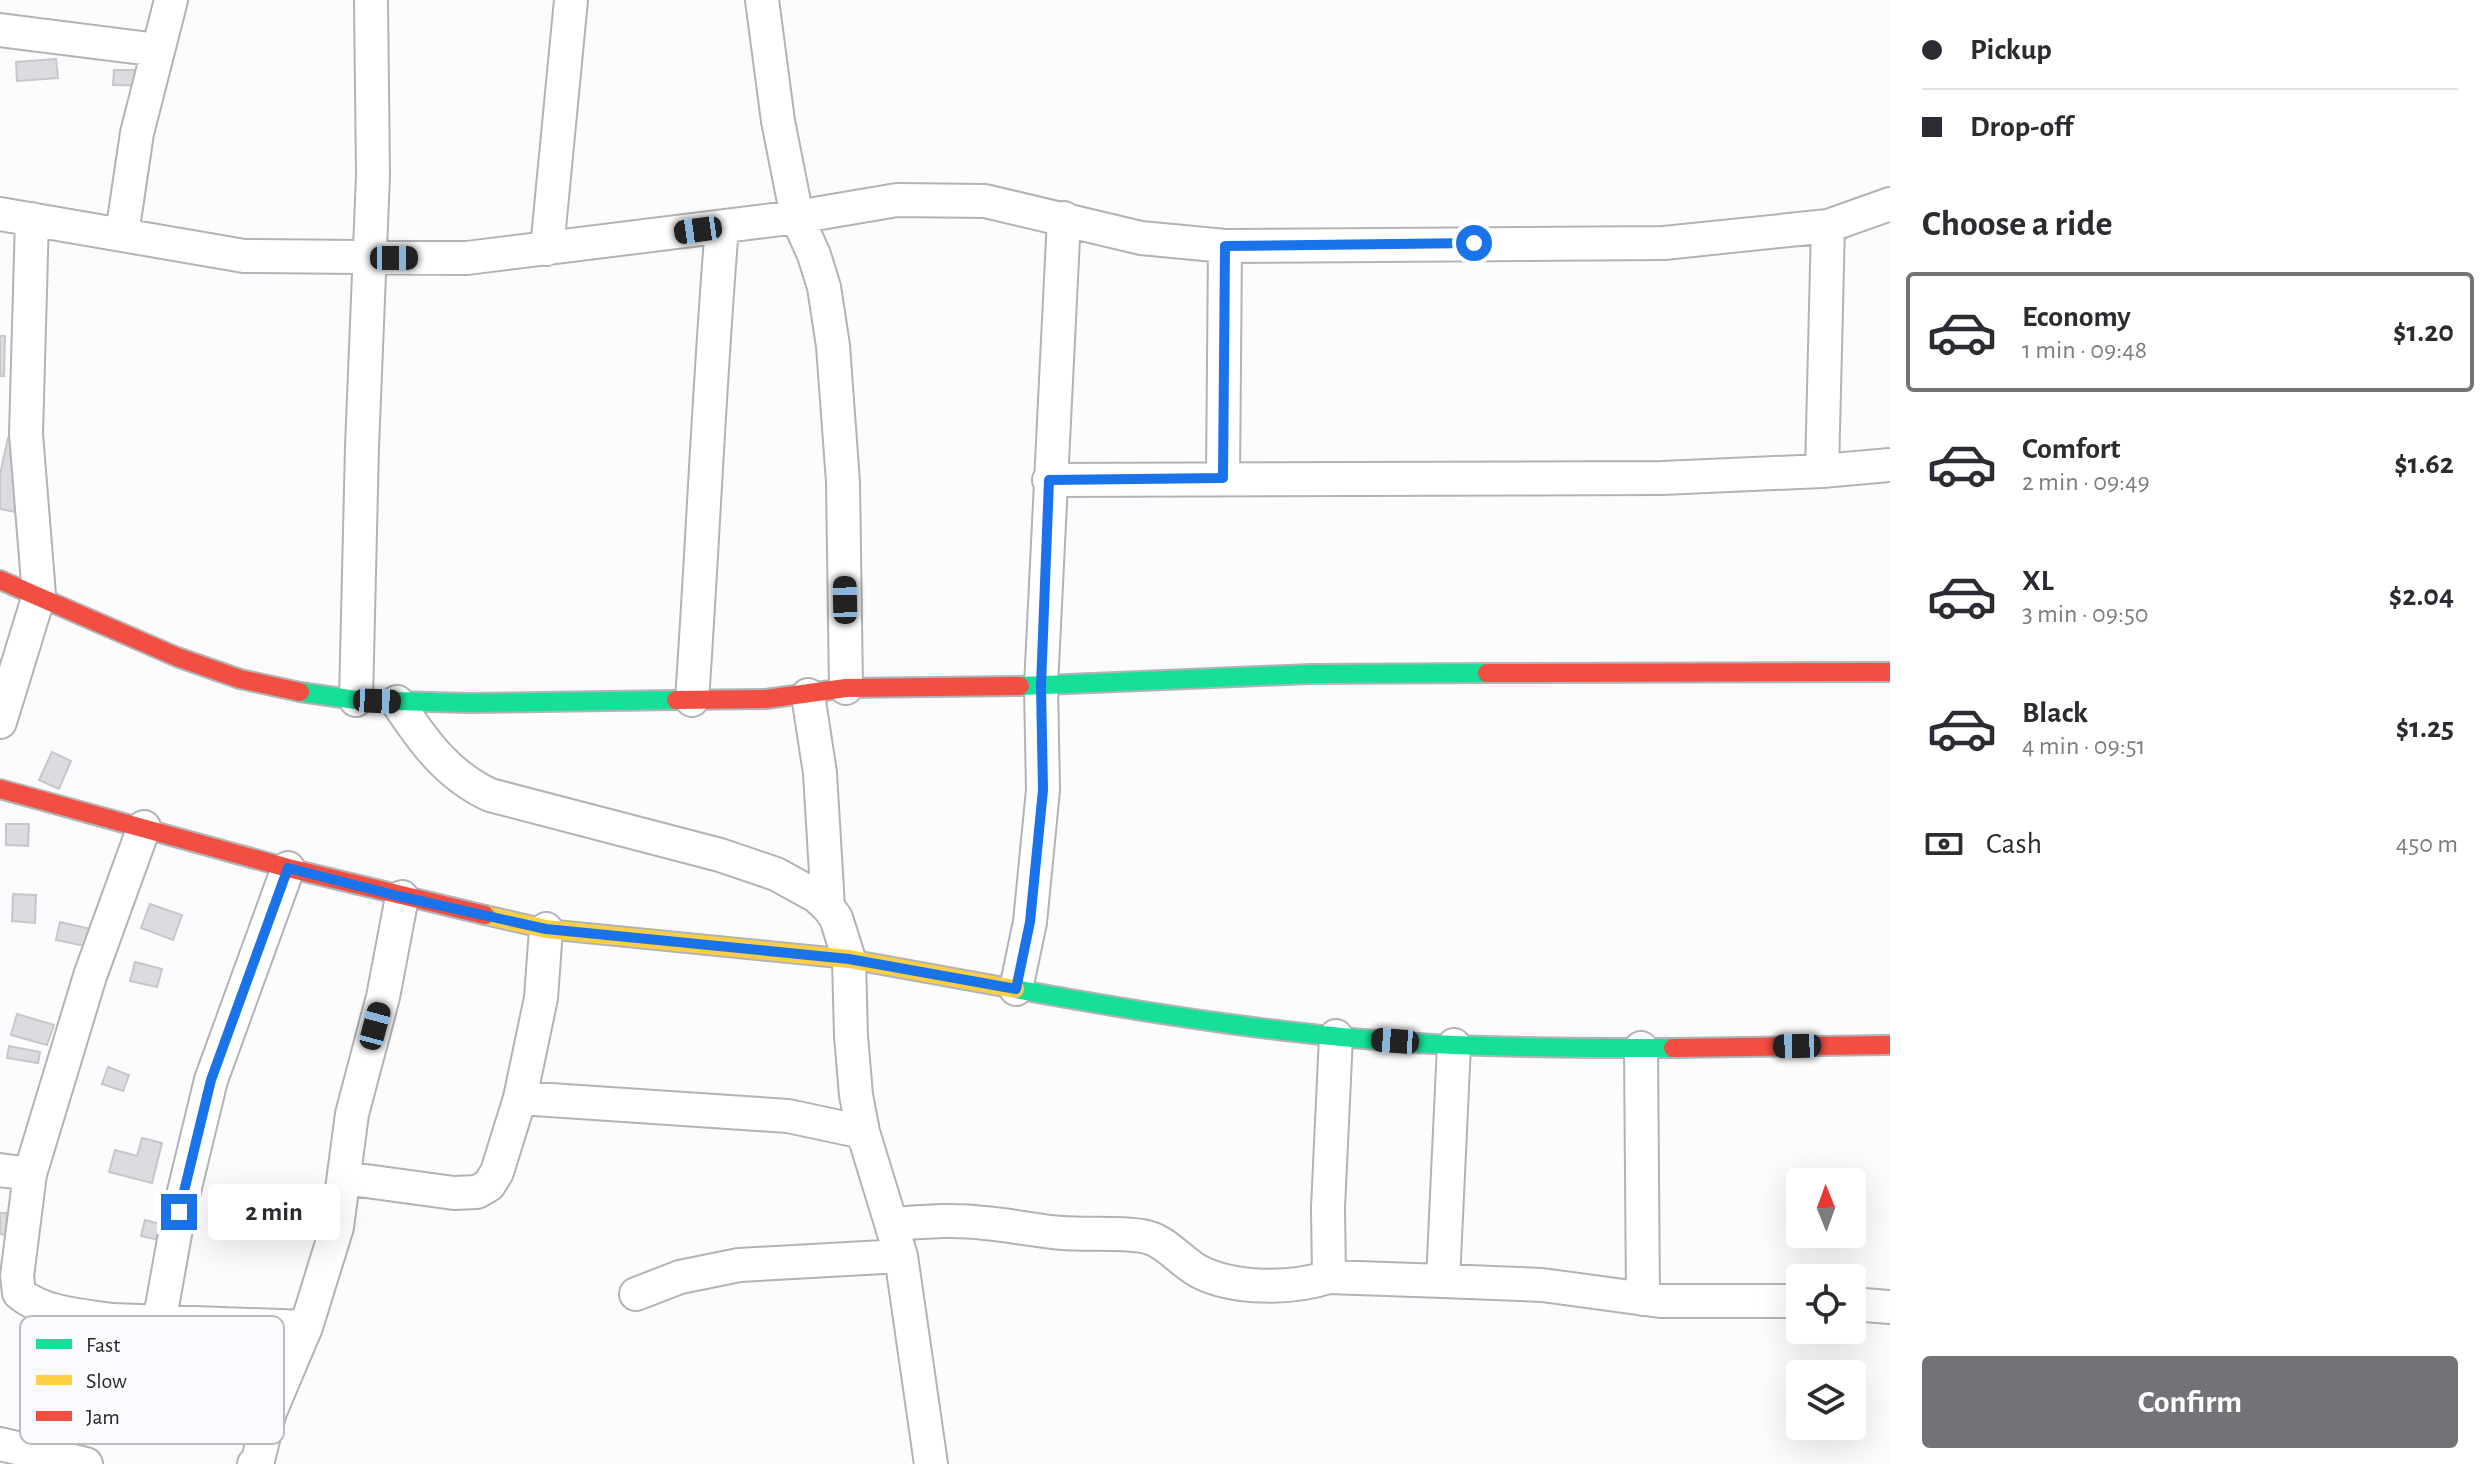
<!DOCTYPE html>
<html lang="en">
<head>
<meta charset="utf-8">
<style>
	body { margin:0; font-family:"Alegreya Sans",sans-serif; background:#f7f7f7; color:#2b2b33; height:100vh; display:flex; flex-direction:column; font-size:30px; white-space:nowrap }
	* { box-sizing:border-box; margin:0 }
	p { font-size:26px; color:#7c7c81 }
	.icon { flex:none; width:44px; height:44px; fill:none; stroke:currentColor; stroke-width:2; stroke-linecap:round; stroke-linejoin:round }
	.map { position:relative; flex:1; overflow:hidden }
	.panel { display:flex; flex-direction:column; background:#fff; width:600px }
	.panel>* { flex:none }
	.hud { display:grid; align-content:center; height:176px; padding:0 32px; background:#fff }
	.needle { width:52px; rotate:359deg }
	.fabs { position:absolute; left:1786px; top:1168px; display:grid; gap:16px }
	.fabs a { display:grid; place-items:center; width:80px; height:80px; border-radius:8px; background:#fff; box-shadow:0 8px 32px #0002; font-size:40px }
	.end { position:absolute; width:36px; height:36px; margin:-18px; border:10px solid #1a73e8; background:#fff; box-shadow:0 0 0 4px #fff }
	.from { border-radius:50% }
	.bubble { position:absolute; height:56px; border-radius:8px; background:#fff; box-shadow:0 8px 32px #0002; font-size:26px; font-weight:700; line-height:56px; text-align:center }
	.car { position:absolute; width:24px; height:48px; margin:-24px -12px; border-radius:10px; box-shadow:0 0 6px 2px #0007; background:linear-gradient(#222 24%,#8ab4d8 0 40%,#222 0 76%,#8ab4d8 0 86%,#222 0) }
	.hud b { display:flex; align-items:center; gap:28px; height:76px; font-size:30px }
	.hud b+b { border-top:2px solid #e1e1e2 }
	.hud i { width:20px; height:20px; background:#2b2b33 }
	ul { padding:0; list-style:none }
	li { display:flex; align-items:center; gap:24px; height:120px; margin:0 16px 12px; padding:0 16px; border:4px solid transparent; border-radius:8px }
	li div { flex:1 }
	li b { display:block; font-size:30px }
	li em { font-style:normal; font-weight:700 }
	li.active { border-color:#727277 }
	li>.icon { width:72px; height:72px; stroke-width:1.5 }
	h2 { padding:0 32px; font-size:36px; line-height:96px }
	.pay { display:flex; align-items:center; gap:20px; height:88px; padding:0 32px; font-size:30px }
	.pay p { margin-inline-start:auto }
	.button { display:flex; gap:16px; margin-top:auto; padding:16px 32px }
	.button a { flex:1; height:92px; border-radius:8px; background:#727277; color:#fff; font-size:32px; font-weight:700; line-height:92px; text-align:center }
	main { display:flex; flex:1; min-height:0 }
	.map>svg:first-child { display:block }
	.building { fill:#dbdce0; stroke:#c6c7cb; stroke-width:2 }
	.lines { fill:none; stroke-linecap:round; stroke-linejoin:round }
	.street-casing { stroke:#b2b3b6; stroke-width:36 }
	.fast-casing { stroke:#b2b3b6; stroke-width:22 }
	.slow-casing { stroke:#b2b3b6; stroke-width:22 }
	.jam-casing { stroke:#b2b3b6; stroke-width:22 }
	.street { stroke:#fff; stroke-width:32 }
	.fast { stroke:#16e098; stroke-width:18 }
	.slow { stroke:#ffcf43; stroke-width:18 }
	.jam { stroke:#f24e42; stroke-width:18 }
	.route { stroke:#1a73e8; stroke-width:10 }
	.key { fill:#fbfbff; stroke:#bbbcc1; stroke-width:2 }
	.key-label { font-size:22px; fill:#27282f }
</style>
</head>
<body>
<main>
<div class="map">
<svg width="1890" height="1464" viewBox="0 0 1890 1464">
	<rect width="100%" height="100%" fill="#fcfcfe"/>
	<path class="building" d="M56,59L58,78L17,81L16,62Z
		M114,70H155L154,86L113,85Z
		M0,336H5L4,376H0Z
		M8,438L27,442L35,516L0,509V474Z
		M52,752L71,761L59,789L39,780Z
		M6,824H29L28,846L6,845Z
		M13,894L36,895L35,923L12,921Z
		M150,904L182,915L173,940L141,928Z
		M60,922L95,930L90,947L56,940Z
		M135,962L162,969L157,987L130,981Z
		M17,1014L54,1025L47,1045L11,1035Z
		M9,1046L40,1052L38,1063L7,1058Z
		M108,1067L129,1075L123,1091L102,1084Z
		M142,1138L162,1143L152,1183L109,1172L115,1150L137,1156Z
		M0,1213H7L6,1235L0,1234Z
		M145,1220L168,1226L164,1241L141,1236Z"/>
	<g class="lines">
		<defs>
			<path id="street" d="M762,0L778,121L797,217L814,255L824,287L833,346L843,482L846,688
				M0,30L158,50
				M0,214L244,256L467,258L797,217L897,200L985,201L1141,238L1225,246L1664,243L1828,226L1890,204
				M122,234L137,133L171,0
				M547,249L571,0
				M1822,471L1828,226
				M1223,478L1225,246
				M1049,480L1662,478L1822,471L1890,465
				M808,695L820,773L828,907
				M356,700L362,447L373,175L371,0
				M692,700C703,542 709,384 722,227
				M397,702C423,741 447,775 490,795L720,855L776,874L816,896L828,907L836,918L849,959L851,1036L856,1095L863,1132L901,1256L931,1464
				M0,722L39,595L26,434L32,219
				M1016,989L1030,922L1043,790L1041,686L1064,218
				M1336,1036L1328,1208L1329,1277L1443,1281L1454,1045
				M1641,1048L1643,1299
				M520,1098L788,1116L863,1132
				M0,1170L30,1174L90,976L144,827
				M30,1174L17,1276L19,1293C42,1313 83,1316 112,1320L306,1327
				M344,1178L454,1193L477,1192L489,1185L497,1172L520,1098L541,998L546,929
				M892,1224C923,1222 953,1219 984,1223C1010,1225 1036,1231 1062,1233C1088,1235 1116,1232 1142,1236C1164,1239 1179,1260 1198,1271C1234,1290 1292,1289 1329,1277
				M1443,1281L1542,1285L1660,1301H1800
				M636,1294L680,1277L739,1265L901,1256
				M1852,1304L1890,1307
				M159,1323L179,1212L211,1080L288,868
				M0,1444L86,1464
				M254,1464L258,1460L270,1412L306,1327L337,1227L352,1114L383,997L402,897"/>
			<path id="fast" d="M1020,686L1310,674L1487,673
				M300,692L356,700L468,703L676,700
				M1015,989C1157,1015 1310,1039 1454,1045C1527,1048 1600,1048 1673,1048"/>
			<path id="slow" d="M485,915L546,929L849,959L1015,989"/>
			<path id="jam" d="M0,580L177,657L240,679L300,692
				M1487,673L1890,672
				M676,700L766,699L846,688L1020,686
				M0,789L288,868L485,915
				M1673,1048L1890,1045"/>
		</defs>
		<use href="#street" class="street-casing"/>
		<use href="#fast" class="fast-casing"/>
		<use href="#slow" class="slow-casing"/>
		<use href="#jam" class="jam-casing"/>
		<use href="#street" class="street"/>
		<use href="#fast" class="fast"/>
		<use href="#slow" class="slow"/>
		<use href="#jam" class="jam"/>
	</g>
	<g class="lines">
		<path class="route" d="M179,1212L211,1080L288,868L402,897L546,929L849,959L1016,989L1030,922L1043,790L1041,686L1049,480L1223,478L1225,246L1474,243"/>
	</g>
	<rect x="20" y="1316" width="264" height="128" rx="12" class="key"/>
	<rect x="36" y="1339" width="36" height="10" fill="#16e098"/>
	<rect x="36" y="1375" width="36" height="10" fill="#ffcf43"/>
	<rect x="36" y="1411" width="36" height="10" fill="#f24e42"/>
	<g class="key-label">
		<text x="86" y="1352">Fast</text>
		<text x="86" y="1388">Slow</text>
		<text x="86" y="1424">Jam</text>
	</g>
</svg>
<div class="fabs">
<a><svg class="needle" viewBox="-14 -14 28 28"><path d="M0-13l5 13h-10z" fill="#e53935"/><path d="M0 13l5-13h-10z" fill="#7c7c81"/></svg></a>
<a><svg class="icon" aria-label="locate" viewBox="0 0 24 24"><circle cx="12" cy="12" r="6"/><path d="M12 2v4M12 18v4M2 12h4M18 12h4"/></svg></a>
<a><svg class="icon" aria-label="layers" viewBox="0 0 24 24"><path d="M12 4l9 5-9 5-9-5zM3 14l9 5 9-5"/></svg></a>
</div>
<i class="end from" style="left:1474px;top:243px"></i>
<i class="end" style="left:179px;top:1212px"></i>
<div class="bubble" style="left:208px;top:1184px;width:132px">2 min</div>
<i class="car" style="left:698px;top:230px;rotate:262deg"></i>
<i class="car" style="left:394px;top:258px;rotate:90deg"></i>
<i class="car" style="left:845px;top:600px;rotate:359deg"></i>
<i class="car" style="left:377px;top:701px;rotate:92deg"></i>
<i class="car" style="left:375px;top:1026px;rotate:15deg"></i>
<i class="car" style="left:1395px;top:1041px;rotate:274deg"></i>
<i class="car" style="left:1797px;top:1046px;rotate:269deg"></i>
</div>
<section class="panel">
<div class="hud">
<b><i class="from"></i>Pickup</b>
<b><i></i>Drop-off</b>
</div>
<h2>Choose a ride</h2>
<ul>
<li class="active"><svg class="icon" aria-label="car" viewBox="0 0 24 24"><path d="M5 17H2v-5l4-1 3-4h7l3 4 3 1v5h-3M9 17h6M6 11h13"/><circle cx="7" cy="17" r="2"/><circle cx="17" cy="17" r="2"/></svg><div><b>Economy</b><p>1 min · 09:48</p></div><em>$1.20</em></li>
<li><svg class="icon" aria-label="car" viewBox="0 0 24 24"><path d="M5 17H2v-5l4-1 3-4h7l3 4 3 1v5h-3M9 17h6M6 11h13"/><circle cx="7" cy="17" r="2"/><circle cx="17" cy="17" r="2"/></svg><div><b>Comfort</b><p>2 min · 09:49</p></div><em>$1.62</em></li>
<li><svg class="icon" aria-label="car" viewBox="0 0 24 24"><path d="M5 17H2v-5l4-1 3-4h7l3 4 3 1v5h-3M9 17h6M6 11h13"/><circle cx="7" cy="17" r="2"/><circle cx="17" cy="17" r="2"/></svg><div><b>XL</b><p>3 min · 09:50</p></div><em>$2.04</em></li>
<li><svg class="icon" aria-label="car" viewBox="0 0 24 24"><path d="M5 17H2v-5l4-1 3-4h7l3 4 3 1v5h-3M9 17h6M6 11h13"/><circle cx="7" cy="17" r="2"/><circle cx="17" cy="17" r="2"/></svg><div><b>Black</b><p>4 min · 09:51</p></div><em>$1.25</em></li>
</ul>
<div class="pay"><svg class="icon" aria-label="cash" viewBox="0 0 24 24"><path d="M3 7h18v10H3z"/><circle cx="12" cy="12" r="2"/></svg>Cash<p>450 m</p></div>
<div class="button"><a>Confirm</a></div>
</section>
</main>
</body>
</html>
